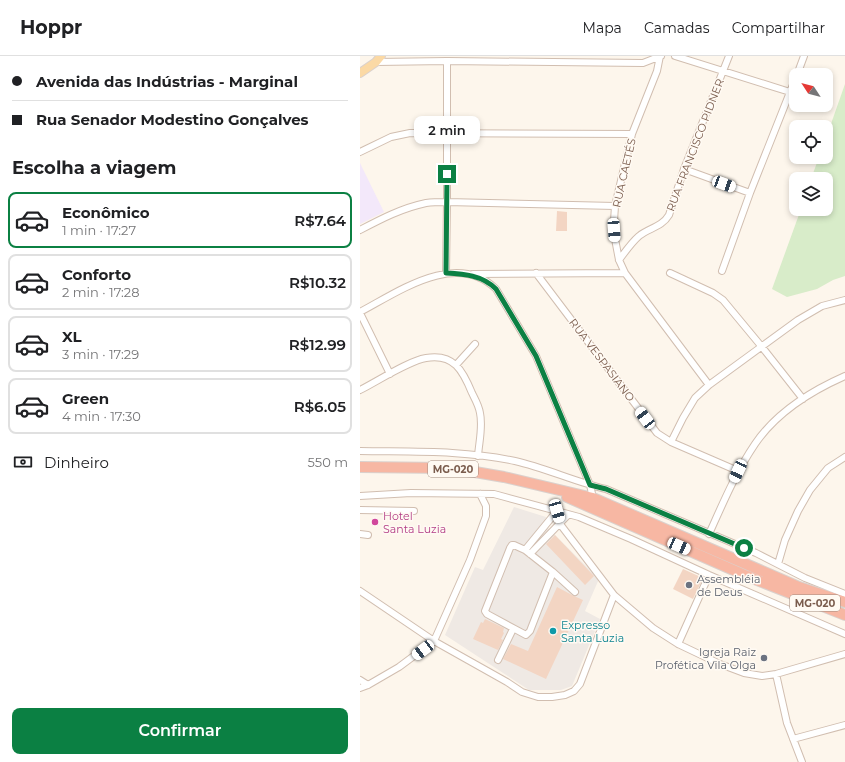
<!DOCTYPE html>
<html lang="pt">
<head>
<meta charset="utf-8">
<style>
	body { margin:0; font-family:Montserrat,sans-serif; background:#f6f6f6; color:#202124; height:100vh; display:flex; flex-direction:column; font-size:15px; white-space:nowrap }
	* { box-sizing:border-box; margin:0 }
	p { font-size:13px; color:#757577 }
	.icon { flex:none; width:22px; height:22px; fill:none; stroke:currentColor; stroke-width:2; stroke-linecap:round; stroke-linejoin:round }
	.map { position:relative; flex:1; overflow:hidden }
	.side { display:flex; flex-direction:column; background:#fff; width:360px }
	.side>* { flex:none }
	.banner { display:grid; align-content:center; height:88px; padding:0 12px; background:#fff }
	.needle { width:26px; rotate:306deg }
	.tools { position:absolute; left:429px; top:12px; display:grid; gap:8px }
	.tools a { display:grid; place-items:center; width:44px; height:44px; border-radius:8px; background:#fff; box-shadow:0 2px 6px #0003; font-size:20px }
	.end { position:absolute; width:18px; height:18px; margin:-9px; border:5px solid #0b8043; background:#fff; box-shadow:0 0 0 2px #fff }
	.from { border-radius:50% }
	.bubble { position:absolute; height:28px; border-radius:8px; background:#fff; box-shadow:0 2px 6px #0003; font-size:13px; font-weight:600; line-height:28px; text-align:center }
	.car { position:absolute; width:12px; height:24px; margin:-12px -6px; border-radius:5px; box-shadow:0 0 3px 1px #0007; background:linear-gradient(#fff 24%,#345 0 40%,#fff 0 76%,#345 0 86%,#fff 0) }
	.banner b { display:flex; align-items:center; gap:14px; height:38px; font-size:15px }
	.banner b+b { border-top:1px solid #e0e0e0 }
	.banner i { width:10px; height:10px; background:#202124 }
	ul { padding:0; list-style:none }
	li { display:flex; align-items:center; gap:12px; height:56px; margin:0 8px 6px; padding:0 4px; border:2px solid #e0e0e0; border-radius:8px }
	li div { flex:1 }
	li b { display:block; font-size:15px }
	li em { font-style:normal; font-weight:600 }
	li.selected { border-color:#0b8043 }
	li>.icon { width:36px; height:36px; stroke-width:1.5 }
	h2 { padding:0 12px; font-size:18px; line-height:48px }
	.pay { display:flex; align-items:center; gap:10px; height:44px; padding:0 12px; font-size:15px }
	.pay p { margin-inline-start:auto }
	.cta { display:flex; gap:8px; margin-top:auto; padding:8px 12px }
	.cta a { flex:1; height:46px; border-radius:8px; background:#0b8043; color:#fff; font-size:16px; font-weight:600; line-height:46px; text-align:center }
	header { display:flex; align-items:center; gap:24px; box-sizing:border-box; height:56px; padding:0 20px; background:#fff; border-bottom:1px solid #e0e0e0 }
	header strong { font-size:19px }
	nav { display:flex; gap:22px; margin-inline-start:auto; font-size:14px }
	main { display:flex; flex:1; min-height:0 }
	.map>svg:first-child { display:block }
	.industrial { fill:#efe9e4 }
	.education { fill:#f3e8fa }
	.green { fill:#d8ecc9 }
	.building { fill:#f3d5c3 }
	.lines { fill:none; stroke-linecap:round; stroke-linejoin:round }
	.minor-casing { stroke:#d1beb0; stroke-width:8 }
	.major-casing { stroke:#dad1cd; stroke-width:10 }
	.highway-casing { stroke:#dad1cd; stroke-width:12 }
	.minor { stroke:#fff; stroke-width:6 }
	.major { stroke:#fbd9a5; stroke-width:8 }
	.highway { stroke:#f7b7a3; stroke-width:10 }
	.route { stroke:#0b8043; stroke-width:5 }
	.hotel-dot { fill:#d1479c; stroke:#fffaf3; stroke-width:1.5 }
	.worship-dot { fill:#6b7280; stroke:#fffaf3; stroke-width:1.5 }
	.culture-dot { fill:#0f9aa8; stroke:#fffaf3; stroke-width:1.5 }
	.labels { text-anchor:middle; stroke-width:3; stroke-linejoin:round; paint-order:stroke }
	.shield { fill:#fffaf3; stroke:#a28b7f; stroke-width:1 }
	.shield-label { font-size:10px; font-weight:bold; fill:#7a5c4d }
	.street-label { font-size:11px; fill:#7a5c4d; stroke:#fffaf3 }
	.hotel-label { font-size:11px; fill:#b23c85; stroke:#fffaf3; text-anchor:start }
	.worship-label { font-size:11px; fill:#5b616d; stroke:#fffaf3; text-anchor:start }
	.culture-label { font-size:11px; fill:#0d838f; stroke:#fffaf3; text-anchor:start }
</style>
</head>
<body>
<header>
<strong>Hoppr</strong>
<nav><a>Mapa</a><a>Camadas</a><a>Compartilhar</a></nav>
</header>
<main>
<section class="side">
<div class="banner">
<b><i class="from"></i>Avenida das Indústrias - Marginal</b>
<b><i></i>Rua Senador Modestino Gonçalves</b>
</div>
<h2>Escolha a viagem</h2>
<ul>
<li class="selected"><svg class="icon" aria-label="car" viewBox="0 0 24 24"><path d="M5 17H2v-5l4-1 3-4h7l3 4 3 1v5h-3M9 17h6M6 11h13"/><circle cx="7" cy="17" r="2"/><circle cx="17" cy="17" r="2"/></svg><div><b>Econômico</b><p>1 min · 17:27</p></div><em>R$7.64</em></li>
<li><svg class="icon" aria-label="car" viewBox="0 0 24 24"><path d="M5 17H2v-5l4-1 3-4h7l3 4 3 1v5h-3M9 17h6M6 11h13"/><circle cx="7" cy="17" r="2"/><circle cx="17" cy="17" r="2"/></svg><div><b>Conforto</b><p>2 min · 17:28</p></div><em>R$10.32</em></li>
<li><svg class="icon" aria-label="car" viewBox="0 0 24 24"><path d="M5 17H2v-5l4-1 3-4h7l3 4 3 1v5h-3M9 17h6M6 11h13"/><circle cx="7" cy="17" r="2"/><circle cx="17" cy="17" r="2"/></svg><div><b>XL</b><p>3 min · 17:29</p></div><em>R$12.99</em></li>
<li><svg class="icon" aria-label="car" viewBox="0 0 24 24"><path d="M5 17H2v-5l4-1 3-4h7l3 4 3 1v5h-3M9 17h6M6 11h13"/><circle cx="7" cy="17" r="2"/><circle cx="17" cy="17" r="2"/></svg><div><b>Green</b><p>4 min · 17:30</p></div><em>R$6.05</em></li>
</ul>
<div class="pay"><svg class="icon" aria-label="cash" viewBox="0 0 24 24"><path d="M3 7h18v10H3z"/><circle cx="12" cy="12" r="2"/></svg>Dinheiro<p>550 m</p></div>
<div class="cta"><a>Confirmar</a></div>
</section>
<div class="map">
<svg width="485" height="706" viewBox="0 0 485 706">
	<rect width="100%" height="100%" fill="#fdf6ec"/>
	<path class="industrial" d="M154,451L186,461L184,468L239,523L225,555L240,563L212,630L201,634H169L85,579L115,511L123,514Z"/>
	<path class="education" d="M0,107L24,156L0,168Z"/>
	<path class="green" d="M485,28V220L473,224L457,233L427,241L412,233L441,153H466V123H451L459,101H466V82Z"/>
	<path class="building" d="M197,155L207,156V175H196Z
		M195,479L234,520L225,529L186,488Z
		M323,513L343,522L333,543L313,533Z
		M197,531L214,540L223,544L186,623L143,603L151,588L168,595Z
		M125,563L144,572L143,576L144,577L141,583L143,584L138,594L113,583L121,566L123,567Z"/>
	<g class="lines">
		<defs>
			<path id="minor" d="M300,0L297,15L272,78L255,150L254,165L255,183L259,204L265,217L349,329
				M315,0L430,36
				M16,6L87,5L283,7L301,0
				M437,19L444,0
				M0,96L31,81L50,77L272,78
				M324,113L390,137
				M0,174C21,163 42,152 66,147C73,146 80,146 87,146L255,150
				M259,204C265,196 271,187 279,180C289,172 302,171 309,159L324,113L369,0
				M362,215L390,137L436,21
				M86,217L87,146V5
				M176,217L297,377L311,386L378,415
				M310,217L353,237L363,244L402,291L443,343
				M113,218L265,217
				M0,256C38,236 96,194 136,233L176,300L230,429L233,442
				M0,257L30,318
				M96,309L115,288
				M0,334C18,325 48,305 66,302C94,297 103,315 112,337C115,343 119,350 120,357C123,371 119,386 118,400
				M311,386L323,362L335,342L349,329L438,264L462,250L485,244
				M0,395C52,396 104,394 155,405C186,412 215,426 246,433L396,497L445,522L485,538
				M0,440L51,437L134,438L219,461L271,483L349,519L485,578
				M0,454L54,455
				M197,455L200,468L254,539L293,572L318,588L360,608L384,617L402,620L416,618L485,598
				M0,478L8,479
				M349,478C363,447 376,416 395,388C416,357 451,335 485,320
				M152,489H154L165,494L193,516L170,575L166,579L127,558L125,555L150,492Z
				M165,494L197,455
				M170,498L208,459
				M418,508L425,484L438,455L450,434L468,412L485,401
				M193,516L215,536
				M0,535L74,585L147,626L162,636L178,641H192L205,639L214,635L220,628L254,539
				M318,588L349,519
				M138,604L153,573
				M416,618L427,667L442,706
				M0,624L8,629
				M0,632L8,629L39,611L74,585L110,504L126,460V450L120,438
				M433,683L485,669"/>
			<path id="major" d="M0,17L16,6L21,0"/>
			<path id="highway" d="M0,411L84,412L115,416L144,421L233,442L439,531L485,546
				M207,441L387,520L485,559"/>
		</defs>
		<use href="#minor" class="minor-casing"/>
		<use href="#major" class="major-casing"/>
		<use href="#highway" class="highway-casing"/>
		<use href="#minor" class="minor"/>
		<use href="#major" class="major"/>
		<use href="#highway" class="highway"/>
	</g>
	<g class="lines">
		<path class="route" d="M87,118L86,217C104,218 122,219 136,233L176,300L230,429L246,433L384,492"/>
	</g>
	<circle class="hotel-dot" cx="15" cy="466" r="4"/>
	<g class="worship-dot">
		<circle cx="329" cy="529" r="4"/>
		<circle cx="404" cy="602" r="4"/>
	</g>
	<circle class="culture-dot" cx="193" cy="575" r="4"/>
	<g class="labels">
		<g class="shield">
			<rect x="68" y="405" width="50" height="16" rx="3"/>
			<rect x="430" y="539" width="50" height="16" rx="3"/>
		</g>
		<g class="shield-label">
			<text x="93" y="417">MG-020</text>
			<text x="455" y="551">MG-020</text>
		</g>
		<g class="street-label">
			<text transform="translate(335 89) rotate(-69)" y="4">RUA FRANCISCO PIDNER</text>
			<text transform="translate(264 117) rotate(-77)" y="4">RUA CAETÉS</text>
			<text transform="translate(242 304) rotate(53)" y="4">RUA VESPASIANO</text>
		</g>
		<g class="hotel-label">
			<text x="23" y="464">Hotel<tspan x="23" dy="13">Santa Luzia</tspan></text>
		</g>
		<g class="worship-label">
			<text x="337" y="527">Assembléia<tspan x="337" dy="13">de Deus</tspan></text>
			<text x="396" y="600" text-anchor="end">Igreja Raiz<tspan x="396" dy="13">Profética Vila Olga</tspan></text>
		</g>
		<g class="culture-label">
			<text x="201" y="573">Expresso<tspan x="201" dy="13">Santa Luzia</tspan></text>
		</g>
	</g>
</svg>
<div class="tools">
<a><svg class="needle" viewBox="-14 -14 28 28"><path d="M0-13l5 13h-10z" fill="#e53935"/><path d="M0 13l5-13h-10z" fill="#757577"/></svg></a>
<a><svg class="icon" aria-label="locate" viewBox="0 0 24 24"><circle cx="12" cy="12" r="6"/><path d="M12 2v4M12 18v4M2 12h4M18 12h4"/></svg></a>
<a><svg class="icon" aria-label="layers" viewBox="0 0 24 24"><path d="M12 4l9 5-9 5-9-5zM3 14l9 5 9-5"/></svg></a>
</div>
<i class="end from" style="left:384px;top:492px"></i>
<i class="end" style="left:87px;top:118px"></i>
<div class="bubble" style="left:54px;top:60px;width:66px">2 min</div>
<i class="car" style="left:364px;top:128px;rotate:110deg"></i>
<i class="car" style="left:254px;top:174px;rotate:176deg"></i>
<i class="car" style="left:285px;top:362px;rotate:323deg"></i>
<i class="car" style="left:378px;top:415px;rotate:205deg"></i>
<i class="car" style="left:197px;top:455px;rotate:164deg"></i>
<i class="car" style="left:319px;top:490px;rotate:114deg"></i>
<i class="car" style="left:63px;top:594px;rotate:233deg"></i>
</div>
</main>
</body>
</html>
